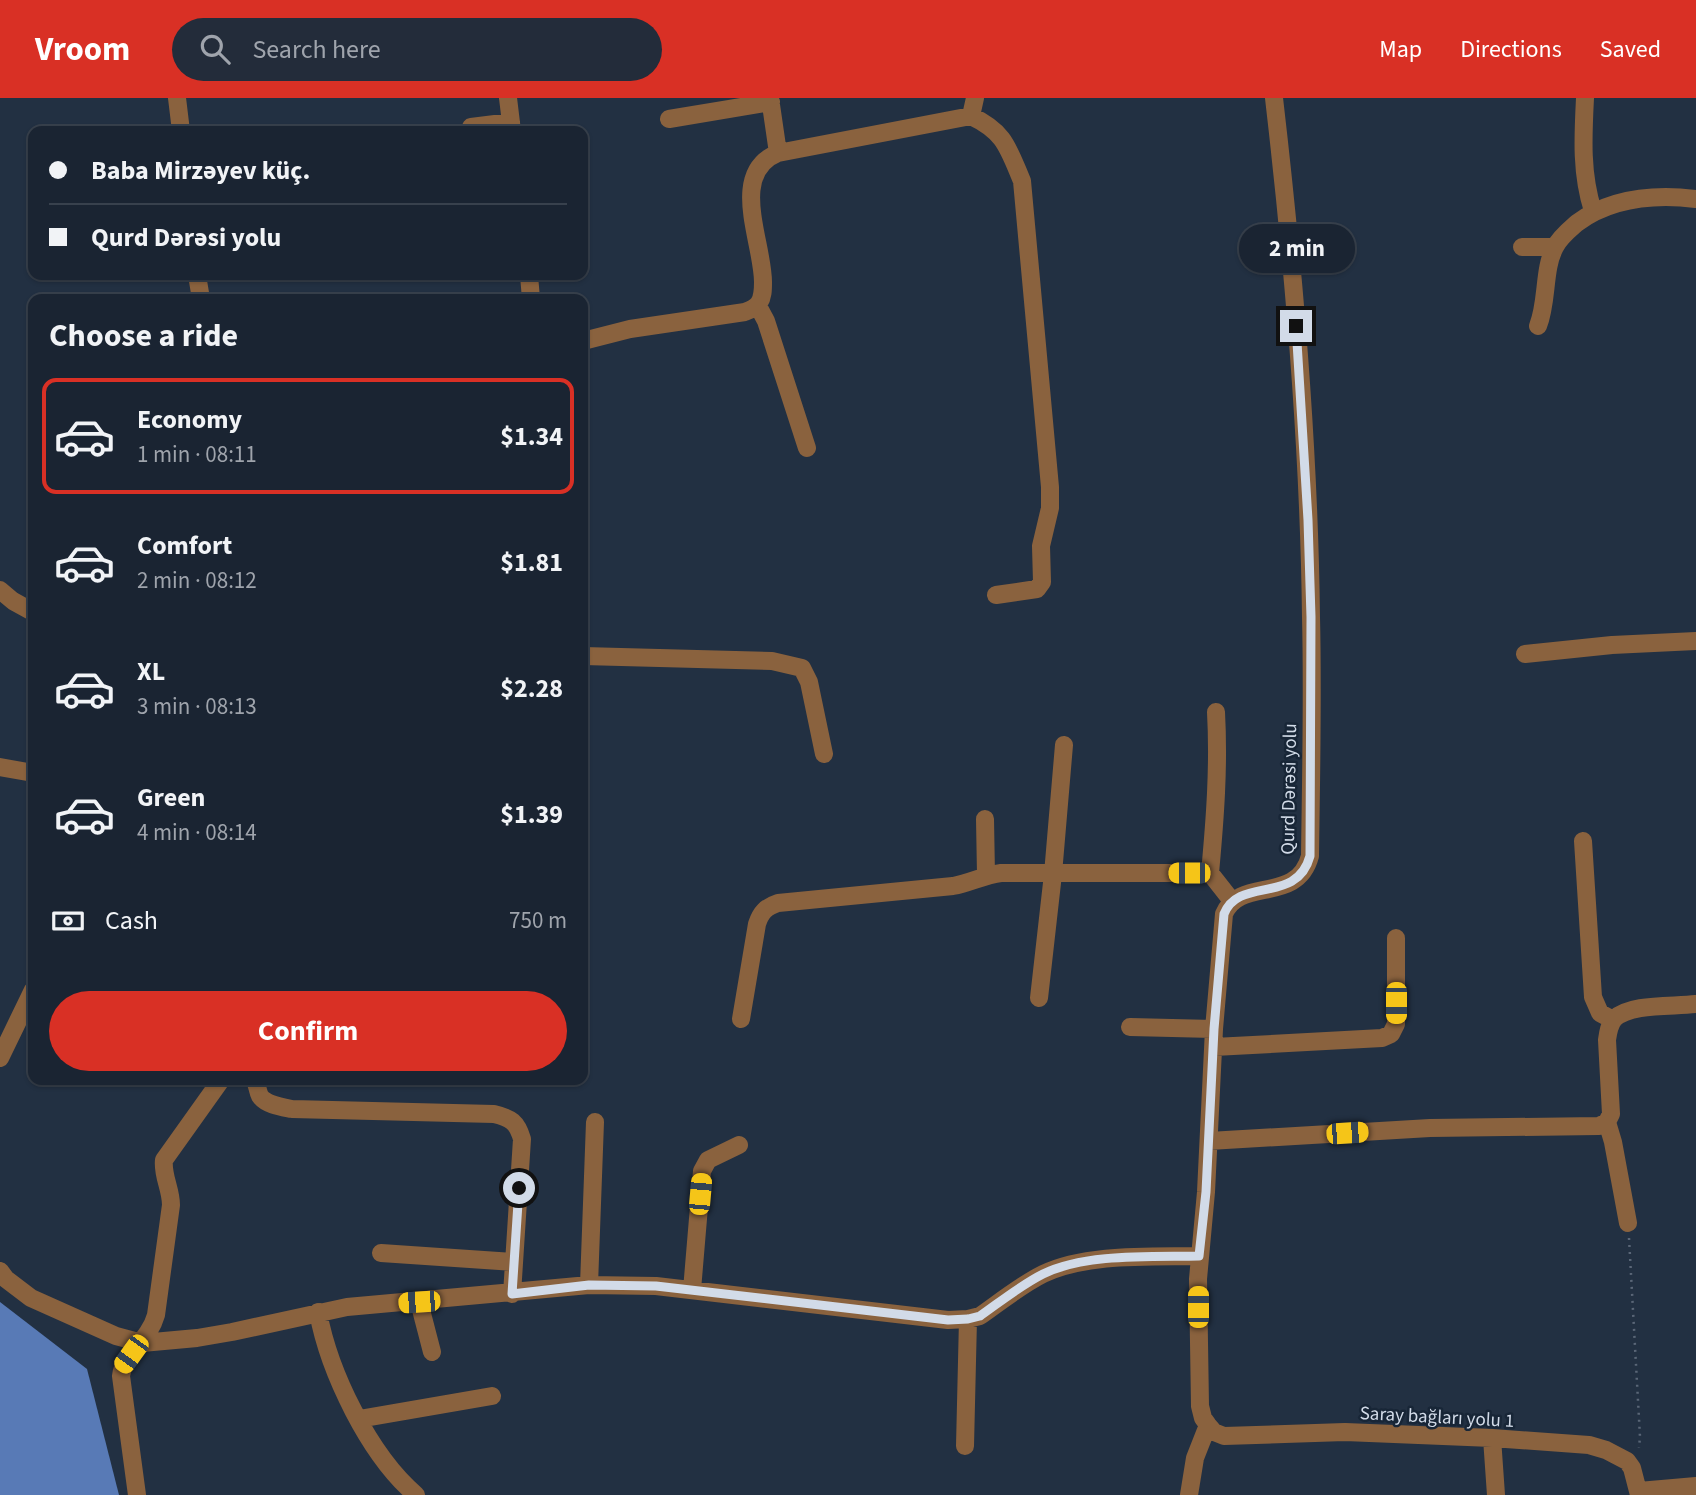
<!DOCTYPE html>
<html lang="en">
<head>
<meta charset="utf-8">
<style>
	body { margin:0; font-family:"Source Sans 3",sans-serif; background:#232c3a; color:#f1f3f6; height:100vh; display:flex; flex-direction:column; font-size:26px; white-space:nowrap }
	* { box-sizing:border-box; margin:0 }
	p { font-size:23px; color:#9fa4ac }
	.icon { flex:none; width:38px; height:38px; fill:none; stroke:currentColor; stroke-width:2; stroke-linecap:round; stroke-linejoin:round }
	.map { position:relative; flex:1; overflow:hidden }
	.details { position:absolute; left:28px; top:196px; width:560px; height:791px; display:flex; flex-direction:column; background:#1a2432; border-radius:14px; box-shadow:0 2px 5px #0004,0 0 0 2px #38414d }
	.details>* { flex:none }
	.banner { position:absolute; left:28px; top:28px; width:560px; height:154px; border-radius:14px; box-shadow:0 2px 5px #0004,0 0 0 2px #38414d; display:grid; align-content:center; height:154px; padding:0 21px; background:#1a2432 }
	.end { position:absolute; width:32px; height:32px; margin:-16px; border:9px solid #d2dbe8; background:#111; box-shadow:0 0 0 4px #111 }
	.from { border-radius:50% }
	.bubble { position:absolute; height:49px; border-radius:24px; background:#1a2432; box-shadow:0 2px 5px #0004,0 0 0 2px #38414d; font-size:23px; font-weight:700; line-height:49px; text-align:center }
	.car { position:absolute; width:21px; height:42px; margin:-21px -10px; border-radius:9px; box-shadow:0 0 5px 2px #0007; background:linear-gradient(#f5c518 24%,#345 0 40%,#f5c518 0 76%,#345 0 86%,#f5c518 0) }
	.banner b { display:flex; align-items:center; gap:24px; height:66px; font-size:26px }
	.banner b+b { border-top:2px solid #38414d }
	.banner i { width:18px; height:18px; background:#f1f3f6 }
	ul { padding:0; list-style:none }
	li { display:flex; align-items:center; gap:21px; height:116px; margin:0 14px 10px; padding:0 7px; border:4px solid transparent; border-radius:14px }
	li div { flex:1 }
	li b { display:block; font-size:26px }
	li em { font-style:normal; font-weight:700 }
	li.selected { border-color:#d93025 }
	li>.icon { width:63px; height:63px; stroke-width:1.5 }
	h2 { padding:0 21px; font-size:32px; line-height:84px }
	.pay { display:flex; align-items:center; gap:18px; height:77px; padding:0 21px; font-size:26px }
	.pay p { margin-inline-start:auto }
	.primary-button { display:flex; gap:14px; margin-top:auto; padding:14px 21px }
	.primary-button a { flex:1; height:80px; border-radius:42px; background:#d93025; color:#fff; font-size:28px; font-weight:700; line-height:80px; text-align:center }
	header { display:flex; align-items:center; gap:42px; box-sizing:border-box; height:98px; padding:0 35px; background:#d93025; color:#fff }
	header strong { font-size:33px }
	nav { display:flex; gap:38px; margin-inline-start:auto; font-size:24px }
	.search { width:490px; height:63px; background:#232c3a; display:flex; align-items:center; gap:18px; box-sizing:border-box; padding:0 24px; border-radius:38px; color:#9fa4ac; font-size:26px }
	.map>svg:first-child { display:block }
	.water { fill:#587ab6 }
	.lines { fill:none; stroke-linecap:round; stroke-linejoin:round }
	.path { stroke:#5a6677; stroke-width:2.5; stroke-dasharray:2 5; stroke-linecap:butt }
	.minor { stroke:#8a623e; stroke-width:18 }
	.route { stroke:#d2dbe8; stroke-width:9 }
	.labels { text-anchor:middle; stroke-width:5; stroke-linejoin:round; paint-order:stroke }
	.street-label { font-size:19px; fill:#d2dbe8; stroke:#182637 }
</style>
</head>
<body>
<header>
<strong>Vroom</strong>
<div class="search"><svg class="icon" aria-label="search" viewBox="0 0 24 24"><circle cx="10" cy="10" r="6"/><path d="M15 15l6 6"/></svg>Search here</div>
<nav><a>Map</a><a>Directions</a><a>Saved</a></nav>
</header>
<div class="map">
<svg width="1696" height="1397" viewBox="0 0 1696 1397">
	<rect width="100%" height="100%" fill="#223042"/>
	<path class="water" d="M0,1204L87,1271L119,1397H0Z"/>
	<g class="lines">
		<path class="path" d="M1629,1140L1640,1339L1639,1350"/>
		<path class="minor" d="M177,0L181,33
			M508,0L512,33
			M770,0L778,55
			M1274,0C1294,172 1309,346 1311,519C1313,599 1311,679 1310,758C1297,807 1240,778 1224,816L1214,931L1206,1094L1198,1181L1200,1308L1203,1320L1208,1327L1214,1334L1224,1338L1345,1334L1492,1340L1589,1347L1606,1352L1627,1363L1632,1370L1639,1397
			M1585,0C1583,39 1581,76 1593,113
			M971,18C1005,34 1008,50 1022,83L1050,389V410L1041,448L1042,484L1037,491L996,497
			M669,21L771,4
			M471,29L511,24
			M1522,149H1554
			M197,177L201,201
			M529,177L531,201
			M758,208L766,223L807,350
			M1538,228C1548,203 1543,171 1555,149C1560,139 1569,132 1577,125C1611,100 1654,96 1696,101
			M583,243L630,231L745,214C750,212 756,210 759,205C763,199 763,192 763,184C763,144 728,75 778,55L971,18L975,0
			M0,492L13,503L33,514
			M1525,556L1612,547L1696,543
			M583,558L772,563L802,570L809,584L824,656
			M0,669L33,675
			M985,721L986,777
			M1583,743L1593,899L1600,915L1613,922
			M1210,775C1215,721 1219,669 1216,614
			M1039,900L1053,776L1064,647
			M741,921L757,826C761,814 766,809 778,805L953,788C970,785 984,777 1001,775H1210L1232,803
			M1130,929L1214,931
			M1214,949L1382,940L1391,936L1396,926V840
			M0,960L33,892
			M254,982C258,987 257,992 260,998C266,1007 282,1009 292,1011L494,1016C511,1020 517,1024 522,1041L512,1196
			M1607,1024L1613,1044L1628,1125
			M1209,1043L1430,1030L1599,1028L1607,1024L1611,1016L1607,942C1608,935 1609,927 1614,921C1630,905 1674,909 1696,906
			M381,1155L514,1164
			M0,1173L6,1181L31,1200L116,1238L142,1245L197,1240L232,1234L347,1209L589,1187L656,1188L948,1222L968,1221L980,1218C1000,1204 1021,1187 1043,1176C1086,1155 1153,1159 1199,1158
			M589,1187L595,1024
			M692,1192L702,1073L708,1062L739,1047
			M419,1204L432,1254
			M318,1214C329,1274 369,1357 416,1397
			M359,1321L492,1298
			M1492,1340L1496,1397
			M965,1348L968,1221
			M1639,1393L1696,1388
			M137,1397L121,1278C123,1256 149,1243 156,1217L171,1107C171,1091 162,1077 164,1062L221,982
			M1189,1397L1195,1360L1208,1327"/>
	</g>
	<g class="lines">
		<path class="route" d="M519,1090L512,1196L589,1187L656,1188L948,1222L968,1221L980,1218C1000,1204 1021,1187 1043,1176C1085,1155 1153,1159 1199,1158L1206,1094L1214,931L1224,816C1239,778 1297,807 1310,758L1311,519L1308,422L1296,228"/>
	</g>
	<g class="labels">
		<g class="street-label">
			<text transform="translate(1288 691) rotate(-89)" y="7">Qurd Dərəsi yolu</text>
			<text transform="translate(1437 1318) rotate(3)" y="7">Saray bağları yolu 1</text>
		</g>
	</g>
</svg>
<i class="end from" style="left:519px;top:1090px"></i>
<i class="end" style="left:1296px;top:228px"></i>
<div class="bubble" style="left:1239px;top:126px;width:116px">2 min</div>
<i class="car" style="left:1189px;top:775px;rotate:270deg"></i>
<i class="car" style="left:1396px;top:905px;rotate:180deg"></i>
<i class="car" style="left:1347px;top:1035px;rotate:86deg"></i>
<i class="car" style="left:700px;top:1096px;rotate:5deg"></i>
<i class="car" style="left:419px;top:1204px;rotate:266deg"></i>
<i class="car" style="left:1198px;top:1209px;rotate:0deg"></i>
<i class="car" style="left:131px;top:1256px;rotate:216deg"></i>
<div class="banner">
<b><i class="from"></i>Baba Mirzəyev küç.</b>
<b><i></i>Qurd Dərəsi yolu</b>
</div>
<section class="details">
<h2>Choose a ride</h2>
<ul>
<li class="selected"><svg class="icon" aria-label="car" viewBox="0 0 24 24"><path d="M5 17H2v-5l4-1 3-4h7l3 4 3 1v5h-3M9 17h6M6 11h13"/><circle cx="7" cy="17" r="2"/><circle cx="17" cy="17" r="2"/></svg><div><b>Economy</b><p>1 min · 08:11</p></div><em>$1.34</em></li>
<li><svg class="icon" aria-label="car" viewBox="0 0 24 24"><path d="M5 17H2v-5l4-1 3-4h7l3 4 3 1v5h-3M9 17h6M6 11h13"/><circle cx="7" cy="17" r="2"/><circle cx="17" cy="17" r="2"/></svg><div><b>Comfort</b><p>2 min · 08:12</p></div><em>$1.81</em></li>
<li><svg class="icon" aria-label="car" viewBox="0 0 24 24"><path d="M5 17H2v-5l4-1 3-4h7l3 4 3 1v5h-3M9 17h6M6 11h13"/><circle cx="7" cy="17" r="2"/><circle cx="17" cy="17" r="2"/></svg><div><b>XL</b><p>3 min · 08:13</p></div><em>$2.28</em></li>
<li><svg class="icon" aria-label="car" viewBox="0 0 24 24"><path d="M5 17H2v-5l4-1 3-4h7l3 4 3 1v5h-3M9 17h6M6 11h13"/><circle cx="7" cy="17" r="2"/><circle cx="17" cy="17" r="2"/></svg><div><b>Green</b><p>4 min · 08:14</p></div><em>$1.39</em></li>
</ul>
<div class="pay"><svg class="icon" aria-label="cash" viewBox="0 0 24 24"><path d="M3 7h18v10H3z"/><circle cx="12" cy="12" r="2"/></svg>Cash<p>750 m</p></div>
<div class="primary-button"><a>Confirm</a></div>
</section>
</div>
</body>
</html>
